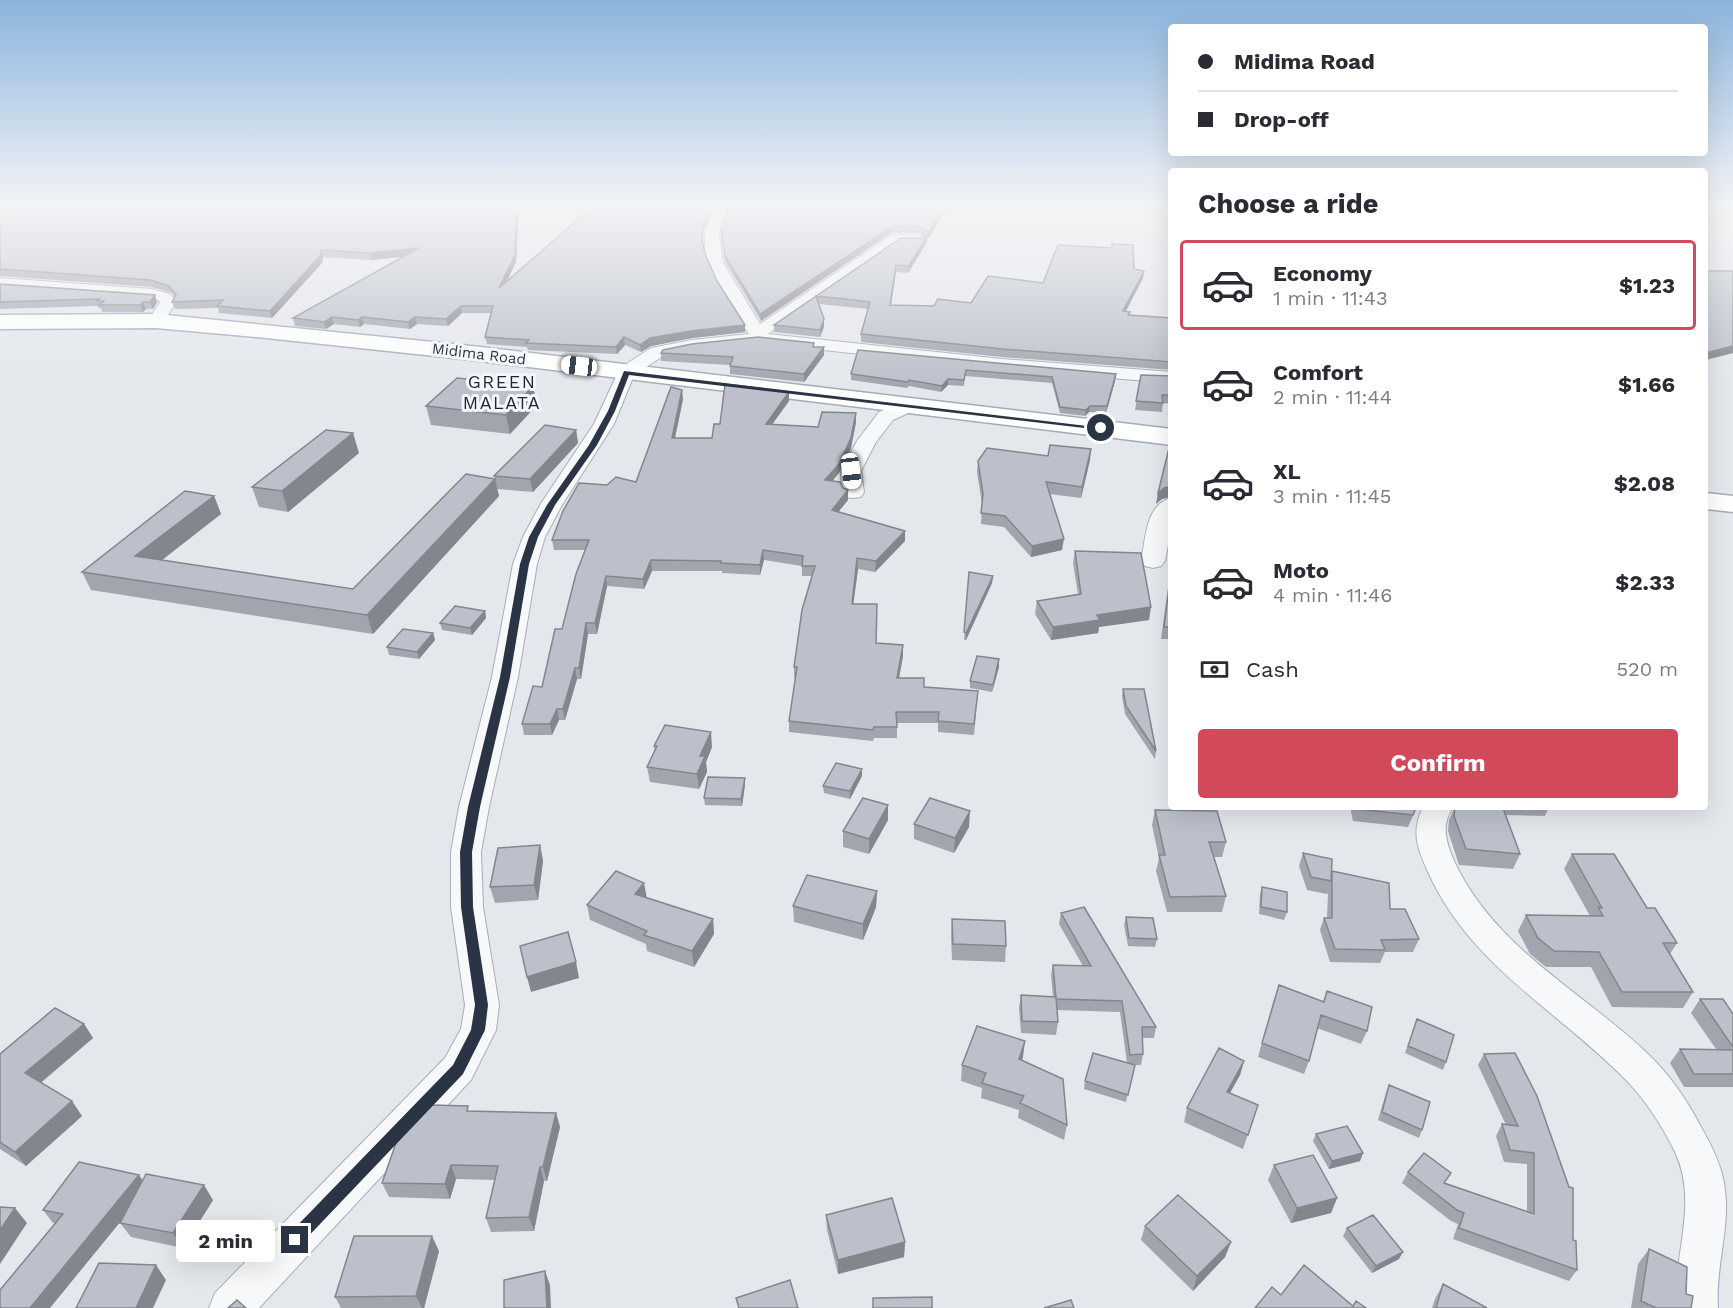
<!DOCTYPE html>
<html lang="en">
<head>
<meta charset="utf-8">
<style>
	body { margin:0; font-family:"Work Sans",sans-serif; background:#f2f2f3; color:#2b2b33; height:100vh; display:flex; flex-direction:column; font-size:22px; white-space:nowrap }
	* { box-sizing:border-box; margin:0 }
	p { font-size:20px; color:#7c7c81 }
	.icon { flex:none; width:33px; height:33px; fill:none; stroke:currentColor; stroke-width:2; stroke-linecap:round; stroke-linejoin:round }
	.map { position:relative; flex:1; overflow:hidden }
	.drawer { position:absolute; left:1168px; top:168px; width:540px; height:642px; display:flex; flex-direction:column; background:#fff; border-radius:6px; box-shadow:0 6px 24px #0002 }
	.drawer>* { flex:none }
	.guide { position:absolute; left:1168px; top:24px; width:540px; height:132px; border-radius:6px; box-shadow:0 6px 24px #0002; display:grid; align-content:center; height:132px; padding:0 30px; background:#fff }
	.end { position:absolute; width:27px; height:27px; margin:-14px; border:8px solid #2b3445; background:#fff; box-shadow:0 0 0 3px #fff }
	.from { border-radius:50% }
	.bubble { position:absolute; height:42px; border-radius:6px; background:#fff; box-shadow:0 6px 24px #0002; font-size:20px; font-weight:700; line-height:42px; text-align:center }
	.car { position:absolute; width:18px; height:36px; margin:-18px -9px; border-radius:8px; box-shadow:0 0 4px 2px #0007; background:linear-gradient(#fff 24%,#345 0 40%,#fff 0 76%,#345 0 86%,#fff 0) }
	.guide b { display:flex; align-items:center; gap:21px; height:57px; font-size:22px }
	.guide b+b { border-top:2px solid #e1e1e2 }
	.guide i { width:15px; height:15px; background:#2b2b33 }
	ul { padding:0; list-style:none }
	li { display:flex; align-items:center; gap:18px; height:90px; margin:0 12px 9px; padding:0 18px; border:3px solid transparent; border-radius:6px }
	li div { flex:1 }
	li b { display:block; font-size:22px }
	li em { font-style:normal; font-weight:700 }
	li.active { border-color:#d1495b }
	li>.icon { width:54px; height:54px; stroke-width:1.5 }
	h2 { padding:0 30px; font-size:27px; line-height:72px }
	.pay { display:flex; align-items:center; gap:15px; height:66px; padding:0 30px; font-size:22px }
	.pay p { margin-inline-start:auto }
	.action { display:flex; gap:12px; margin-top:auto; padding:12px 30px }
	.action a { flex:1; height:69px; border-radius:6px; background:#d1495b; color:#fff; font-size:24px; font-weight:700; line-height:69px; text-align:center }
	.map>svg:first-child { display:block }
	.lines { fill:none; stroke-linecap:round; stroke-linejoin:round }
	.minor-casing { stroke:#a9aeb7; stroke-width:2 }
	.primary-casing { stroke:#a3abb8; stroke-width:3 }
	.minor { fill:#f7f8fa; fill-rule:evenodd }
	.primary { fill:#fff; fill-rule:evenodd }
	.wall { fill:#a1a5ae }
	.shaded-wall { fill:#83868d }
	.building { fill:#bbc0ca; stroke:#83868d; stroke-width:1.5 }
	.route { fill:#2b3445 }
	.labels { text-anchor:middle; stroke-width:6; stroke-linejoin:round; paint-order:stroke }
	.far-street-label { font-size:15px; fill:#2b3445; stroke:#f4f6f9 }
	.far-quarter-label { font-size:18px; letter-spacing:1.5px; fill:#1d2536; stroke:#f4f6f9 }
</style>
</head>
<body>
<div class="map">
<svg width="1733" height="1308" viewBox="0 0 1733 1308">
	<rect width="100%" height="100%" fill="#e4e7ec"/>
	<g class="lines">
		<defs>
			<path id="minor" d="M717,204H731L719,235L723,263L760,324L892,235H920L927,239L920,243H900L768,334L1002,359L1172,372V383L1002,369L758,343L692,350L663,356L634,375L614,424L562,505L545,537L537,564L518,677L489,807L481,852L483,907L499,1005L496,1030L471,1080L259,1308H209L215,1293L445,1058L461,1029L465,1005L451,907V852L459,807L492,677L513,564L523,537L540,505L594,424L620,368L651,348L692,340L749,334C732,309 701,267 705,235C706,225 713,213 717,204Z
				M0,278L152,289L170,294L176,302L162,325L156,326L148,321L160,302L158,300L0,288Z
				M910,399L917,401L920,405L917,409L893,420L876,442L861,471L864,492L861,497L853,498L845,497L842,492L841,471L857,441L879,412Z
				M1172,498V524L1165,561L1161,566L1153,568L1145,566L1141,561C1146,539 1145,504 1172,498Z
				M1423,807H1453C1450,812 1447,818 1446,824C1444,837 1450,852 1455,863C1496,949 1582,991 1648,1054C1670,1075 1687,1100 1701,1127C1712,1146 1723,1168 1725,1190C1730,1230 1715,1268 1718,1308H1676C1673,1255 1699,1203 1675,1152C1661,1123 1643,1096 1620,1074C1552,1007 1469,963 1428,872C1417,847 1411,832 1423,807Z"/>
			<path id="primary" d="M156,314L463,345L1172,429V445L463,359L257,337L156,328L0,329V315Z
				M1706,493L1733,496V512L1706,509Z"/>
		</defs>
		<use href="#minor" class="minor-casing"/>
		<use href="#primary" class="primary-casing"/>
		<use href="#minor" class="minor"/>
		<use href="#primary" class="primary"/>
	</g>
	<path class="wall" d="M0,204H519L516,262L507,281L703,231V244L705,254L717,281L745,332L692,338L651,346L641,352L625,345L617,354L528,350L527,347L487,344L485,337L491,313H462L448,326L417,324L410,329L364,324L360,327L334,324L326,329L295,326L293,318L404,256L371,260L323,257L322,263L272,318L219,313L218,308L175,309L172,302L175,297L172,293L152,287L0,276Z
		M949,204L929,238L927,237V242L908,273L896,272L891,305L934,306L971,303L1043,283L1111,248L1112,244L1134,269L1144,271L1143,278L1126,311L1129,315L1172,318V370L1002,357L861,342V334L868,309L819,304L824,327L820,337L774,332V325L901,238H920L925,236L920,233H891L761,321L725,262L721,229Z
		M0,284L157,302L153,309H146L143,312H102L101,308H99L98,306L0,309Z
		M814,343V347L824,355L804,382L730,374V365L661,361V353Z
		M858,350L1116,374L1115,381L1106,413L1089,412L1085,416L1060,413L1052,383L965,376L964,386L948,385L941,392L909,386L907,388L851,380V374Z
		M1141,375L1172,376V404L1163,403L1162,412L1135,410Z
		M683,399L675,438H712L720,424L789,401L772,424L818,427L856,413V422L851,448L839,473L832,481L848,500L838,512L905,531V541L875,572L858,569L853,604L876,643L903,645V656L899,678L924,687L978,691L974,735L938,732V723H897V738H874L873,741L789,732V721L796,678H794V667L812,576H802V566L764,560L760,575L722,573V571H652L644,589L607,586L597,634H588L581,679H577L565,720H559L552,735H524L522,724L542,687L562,629L585,550H554L552,540L607,485L636,482Z
		M537,405L510,434L431,425L426,406Z
		M576,430L578,443L533,492L497,489L499,496L373,634L91,590L82,572L214,496L221,514L161,560L353,589L495,479L494,476Z
		M359,453L288,512L259,507L252,487Z
		M1048,456L1090,460L1081,498L1049,494L1062,550L1031,557L1004,527L981,524L982,504L977,472L978,461Z
		M1075,551L1149,620L1099,627L1098,633L1051,640L1035,614L1037,601L1078,594L1073,563Z
		M1172,559V639H1161Z
		M969,572L993,576L992,583L966,640H964Z
		M485,611L486,618L472,635L442,630L440,623Z
		M433,633L435,640L419,659L389,655L387,647Z
		M999,659V667L992,692L970,688V681Z
		M1123,689L1156,751L1155,759L1125,714L1122,696Z
		M654,746L712,747L706,762L707,772L699,789L650,782L647,767L655,752Z
		M862,769V776L850,799L824,793L823,786Z
		M745,778V785L742,806L705,805L704,798Z
		M1350,807H1417L1408,827L1353,821Z
		M1455,807H1549L1545,816L1505,815L1520,854L1513,869L1459,865L1448,831L1449,820Z
		M1155,810L1226,842L1222,857H1214L1226,896L1222,912H1167L1156,871L1159,858L1152,825Z
		M888,820L869,854L843,847V831Z
		M914,824L969,827L954,853L914,839Z
		M540,845L543,861L538,900L495,903L490,887Z
		M1303,853L1390,909L1419,939L1413,952H1385L1380,963L1330,962L1320,930L1324,918H1327L1328,893L1327,894L1307,890L1299,866Z
		M1572,854L1647,908L1677,943L1670,954L1693,992L1683,1008L1612,1007L1591,967H1546L1530,954L1518,931L1526,915L1590,916L1564,869Z
		M1262,887L1287,912L1284,920L1259,914L1260,894Z
		M877,891L876,907L863,940L794,922L793,906Z
		M647,898L713,919L714,934L694,967L647,951L646,944L590,920L587,905Z
		M1061,913L1156,1027L1154,1038H1143V1054L1141,1065H1134L1126,1102L1084,1089L1085,1081L1127,1063L1120,1012L1057,1010L1058,1022L1056,1035L1021,1033L1019,1008L1021,995L1053,997L1051,975L1053,965L1083,966L1059,924Z
		M1126,917L1157,939L1155,947L1128,946L1124,925Z
		M952,919L1006,946L1005,962L952,960L951,935Z
		M1327,991L1367,1031L1361,1044L1317,1028L1309,1061L1304,1074L1258,1057L1274,999L1323,1001Z
		M1700,999L1733,1014V1087H1684L1670,1063L1680,1049H1716L1691,1013Z
		M1417,1019L1446,1062L1443,1070L1405,1053Z
		M84,1024L93,1038L41,1083L82,1116L26,1166L0,1149V1054Z
		M1025,1041L1022,1060L1067,1125L1064,1140L1018,1118L1019,1110L981,1098L982,1088L961,1081L962,1065Z
		M1515,1053L1573,1240L1577,1270L1569,1281L1453,1239L1458,1224L1451,1221L1402,1183L1408,1172L1446,1183L1527,1211V1164L1504,1162L1496,1136L1502,1124L1506,1125L1478,1065L1484,1054Z
		M1244,1061L1240,1075L1230,1093L1258,1105L1243,1149L1184,1122L1187,1108Z
		M1389,1085L1422,1130L1419,1138L1378,1120L1386,1093Z
		M470,1112L556,1113L560,1127L547,1181H544L534,1231L491,1232L486,1218L495,1180L456,1179L450,1199L389,1197L382,1183Z
		M1316,1134L1363,1153L1360,1161L1329,1169L1313,1141Z
		M1274,1165L1337,1198L1331,1213L1291,1223L1268,1180Z
		M143,1180L213,1200L183,1248L131,1237L120,1223L122,1220L56,1223H53L43,1210Z
		M826,1215L905,1242L904,1257L838,1274L827,1230Z
		M1145,1226L1231,1242L1225,1257L1193,1291L1141,1240Z
		M1347,1228L1399,1259L1372,1273L1343,1236Z
		M1649,1249L1686,1294L1691,1308H1631L1638,1264Z
		M439,1251L424,1308H341L335,1297Z
		M1443,1284L1487,1308H1432L1435,1299Z"/>
	<path class="shaded-wall" d="M517,204H519L516,262L500,295L499,288Z
		M713,204H716L703,231V247V224Z
		M946,204H949L929,238V232Z
		M891,227V233L761,321L760,314Z
		M927,235V242L908,273L909,266Z
		M419,248L421,255L371,260L370,253Z
		M321,250L323,257L322,263L272,318L270,311Z
		M896,265V272L890,312V305Z
		M1144,271L1143,278L1122,318L1123,311Z
		M155,295L157,302L153,309L150,302Z
		M143,302L146,309L143,312L140,305Z
		M461,306L462,313L448,326L446,319Z
		M332,317L334,324L326,329L324,322Z
		M362,317L364,324L360,327L358,320Z
		M415,317L417,324L410,329L408,322Z
		M824,319V327L820,337V330Z
		M745,325V332L692,338L651,346L641,352L640,345L650,338L691,331Z
		M624,337L625,345L617,354L616,347Z
		M1733,346V353L1706,360V353Z
		M824,347V355L804,382V374Z
		M1116,374L1115,381L1106,413L1107,406Z
		M948,379V385L941,392L942,386Z
		M533,386L537,405L510,434L506,415Z
		M682,390L683,399L673,447L672,438Z
		M789,392V401L766,433V424Z
		M1090,406L1089,412L1085,416L1086,410Z
		M856,413V422L851,448L839,473L826,489L825,480Z
		M576,430L578,443L533,492L530,479Z
		M353,433L359,453L288,512L282,491Z
		M1091,449L1090,460L1081,498L1082,487Z
		M495,479L499,496L373,634L367,615Z
		M1172,486V497L1162,499L1156,504L1158,493L1164,488Z
		M848,490V500L832,520V510Z
		M214,496L221,514L143,575L135,556Z
		M905,531V541L875,572L876,561Z
		M1064,539L1062,550L1031,557L1032,546Z
		M763,550L764,560L760,575V565Z
		M857,558L858,569L852,614V604Z
		M651,560L652,571L644,589L643,579Z
		M606,576L607,586L597,634L595,623Z
		M993,576L992,583L966,640V633Z
		M1151,607L1149,620L1099,627L1098,633L1051,640L1053,627L1097,615Z
		M485,611L486,618L472,635L470,628Z
		M586,623L588,634L581,679L579,668Z
		M433,633L435,640L419,659L417,652Z
		M903,645V656L897,689V678Z
		M999,659V667L992,692L993,685Z
		M575,668L577,679L565,720L563,709Z
		M557,709L559,720L552,735L550,724Z
		M711,732L712,747L706,762L707,772L699,789L697,774L700,756Z
		M862,769V776L850,799V791Z
		M745,778V785L742,806L741,799Z
		M888,805V820L869,854V839Z
		M970,811L969,827L954,853L955,838Z
		M540,845L543,861L538,900L534,885Z
		M644,883L647,899L635,894Z
		M877,891L876,907L863,940V924Z
		M713,919L714,934L694,967L692,951Z
		M576,962L579,978L531,992L527,977Z
		M84,1024L93,1038L35,1087L25,1073Z
		M1025,1041L1023,1057L1017,1075L1019,1059Z
		M1244,1061L1240,1075L1223,1105L1227,1092Z
		M72,1101L82,1116L26,1166L15,1152Z
		M556,1113L560,1127L547,1181L543,1167Z
		M1363,1153L1360,1161L1329,1169L1332,1161Z
		M451,1165L456,1179L450,1199L445,1184Z
		M540,1167L544,1181L534,1231L529,1217Z
		M139,1175L148,1188L50,1308H30Z
		M204,1185L213,1200L183,1248L173,1233Z
		M1337,1198L1331,1213L1291,1223L1297,1208Z
		M15,1208L27,1223L0,1264V1230Z
		M432,1236L439,1251L424,1308H422L416,1296Z
		M905,1242L904,1257L838,1274V1260Z
		M1231,1242L1225,1257L1193,1291L1197,1276Z
		M1403,1252L1399,1259L1372,1273L1376,1266Z
		M156,1265L166,1280L153,1308H136Z
		M545,1271L550,1285L551,1308H547Z"/>
	<path class="building" d="M0,204H517L515,255L499,288L596,204H713L703,224L702,241L705,254L717,281L745,325L691,331L650,338L640,345L624,337L616,347L526,343L529,340L485,337L493,306H461L446,319L415,317L408,322L362,317L358,320L332,317L324,322L293,318L419,248L370,253L321,250L320,256L270,311L217,306L223,300L172,302L176,295L169,286L150,280L0,269Z
		M730,204H946L929,232L920,226L891,227L760,314L725,256L721,229Z
		M927,235L909,266L896,265L890,305L934,306L938,299L971,303L988,276L1043,283L1058,245L1112,248V244L1133,245L1134,269L1144,271L1123,311L1130,312L1128,315L1172,318V362L1003,349L861,334L870,302L816,296L824,319L820,330L774,325L901,238H920Z
		M1706,271H1733V346L1706,353Z
		M0,284L155,295L150,302H143L140,305H99L104,301H97L99,299L0,302Z
		M758,337L814,343L813,347H824L804,374L730,366L733,357L661,353L663,350L692,344Z
		M858,350L1116,374L1107,406H1090L1086,410L1060,407L1052,377L966,370L964,380L948,379L942,386L909,380L908,382L851,374Z
		M1141,375L1172,376V395H1162L1163,403L1136,401Z
		M457,378L533,386L506,415L426,406Z
		M725,384L789,392L766,424L818,427L822,412L856,413L851,438L839,464L825,480L840,482L843,488L848,490L832,510L905,531L876,561L857,558L852,604H877L876,643L903,645L897,678H924V687L978,691L974,724L938,721L939,712H896L897,727H874L873,730L789,721L797,667H794L802,610L815,566H802L803,556L763,550L760,565L721,563V561L651,560L643,579L606,576L595,623H586L579,668H575L563,709H557L550,724H522L533,686L542,687L555,629H562L576,574L589,540H552L563,511L579,483L607,485L616,477L636,482L671,387L682,390L672,438H712L714,424H720Z
		M545,425L576,430L530,479L494,476Z
		M326,430L353,433L282,491L252,487Z
		M1050,445L1091,449L1082,487L1046,482L1064,539L1032,546L1005,516L981,513L983,494L978,461L987,448L1048,456Z
		M1169,448L1172,449V486L1164,488L1158,493Z
		M466,474L495,479L367,615L82,572L185,491L214,496L135,556L353,589Z
		M1075,551L1141,553L1151,607L1097,615L1100,620L1053,627L1037,601L1081,594Z
		M1172,564V627H1164Z
		M969,572L993,576L966,633L964,632Z
		M455,606L485,611L470,628L440,623Z
		M403,629L433,633L417,652L387,647Z
		M977,656L999,659L993,685L970,681Z
		M1123,689H1144L1156,751L1126,706Z
		M665,725L711,732L700,756H705L697,774L647,767L657,746H654Z
		M836,763L862,769L850,791L823,786Z
		M708,777L745,778L741,799L704,798Z
		M863,798L888,805L869,839L843,831Z
		M930,798L970,811L955,838L914,824Z
		M1356,807H1416L1413,815L1357,809Z
		M1455,807H1486L1503,808L1520,854L1466,849L1454,816Z
		M1155,810L1217,811L1226,842H1209L1226,896L1170,897L1159,855H1165Z
		M540,845L534,885L490,887L498,848Z
		M1303,853L1332,859L1331,881L1311,877Z
		M1572,854H1614L1647,908H1655L1677,943H1663L1693,992H1622L1599,952L1554,951L1538,938L1526,915L1603,916L1598,907L1602,908Z
		M616,871L644,883L635,894L713,919L692,951L644,935L647,931L587,905Z
		M1332,871L1389,883L1390,909H1405L1419,939L1381,940L1385,950L1335,949L1324,918H1332Z
		M807,875L877,891L863,924L793,906Z
		M1262,887L1287,892V912L1261,907Z
		M1084,907L1156,1027H1142L1143,1054L1130,1055L1122,1001L1056,999L1053,965L1091,966L1061,913Z
		M1126,917L1153,918L1157,939L1129,938Z
		M952,919L1005,921L1006,946L953,944Z
		M568,932L576,962L527,977L520,946Z
		M1279,985L1324,1002L1327,991L1372,1007L1367,1031L1321,1015L1309,1061L1262,1043Z
		M1021,995L1056,997L1058,1022L1022,1021Z
		M1700,999H1723L1733,1014V1047Z
		M55,1008L84,1024L25,1073L72,1101L15,1152L0,1142V1054Z
		M1417,1019L1454,1035L1446,1062L1408,1046Z
		M977,1026L1025,1041L1019,1059L1063,1079L1067,1125L1020,1103L1024,1096L982,1083L986,1073L962,1065Z
		M1219,1048L1244,1061L1227,1092L1258,1105L1248,1135L1187,1108Z
		M1680,1049L1733,1050V1074H1694Z
		M1093,1053L1135,1065L1128,1095L1085,1081Z
		M1515,1053L1537,1096L1569,1187L1573,1188V1240L1576,1241L1577,1270L1459,1228L1464,1213L1457,1210L1408,1172L1424,1153L1451,1173L1444,1183L1534,1214V1153L1510,1150L1502,1124L1518,1126L1484,1054Z
		M1389,1085L1430,1102L1422,1130L1382,1112Z
		M432,1105L468,1106L467,1111L556,1113L543,1167H540L529,1217L486,1218L498,1166L451,1165L445,1184L382,1183L396,1143Z
		M1347,1126L1363,1153L1332,1161L1316,1134Z
		M1313,1155L1337,1198L1297,1208L1274,1165Z
		M79,1162L139,1175L30,1308H0V1290L63,1214L43,1210Z
		M146,1174L204,1185L173,1233L120,1223Z
		M1178,1195L1231,1242L1197,1276L1145,1226Z
		M892,1198L905,1242L838,1260L826,1215Z
		M0,1207L15,1208L0,1230Z
		M1373,1215L1403,1252L1376,1266L1347,1228Z
		M354,1236H432L416,1296L335,1297Z
		M1649,1249L1687,1267L1686,1294L1693,1296L1691,1308H1656L1641,1301Z
		M99,1263L156,1265L136,1308H76Z
		M1304,1265L1353,1306L1356,1301L1366,1308H1255L1272,1287L1281,1295Z
		M545,1271L547,1308H504V1280Z
		M790,1280L798,1308H739L736,1298Z
		M1443,1284L1487,1308H1436Z
		M932,1297V1308H873V1298Z
		M237,1300L246,1308H228Z
		M1071,1300L1074,1308H1044Z"/>
	<linearGradient id="sky" x2="0" y2="1"><stop stop-color="#8bb4dd"/><stop offset="0.53" stop-color="#f3f4f6"/><stop offset="1" stop-color="#f3f4f6" stop-opacity="0"/></linearGradient>
	<rect width="1733" height="387" fill="url(#sky)"/>
	<path class="route" d="M624,371L1104,428L1101,430L629,375L615,411L597,445L555,505L538,537L529,564L510,677L480,807L472,852L473,907L488,1005L485,1030L463,1074L300,1245L295,1247L289,1245L287,1240L289,1234L453,1065L471,1030L475,1005L461,907L460,852L468,807L500,677L520,564L529,537L547,505L589,445L608,411Z"/>
	<g class="labels">
		<g class="far-street-label">
			<text transform="translate(479 354) rotate(7)" y="5">Midima Road</text>
		</g>
		<g class="far-quarter-label">
			<text x="502" y="388">GREEN<tspan x="502" dy="21">MALATA</tspan></text>
		</g>
	</g>
</svg>
<i class="end from" style="left:1101px;top:428px"></i>
<i class="end" style="left:295px;top:1240px"></i>
<div class="bubble" style="left:176px;top:1220px;width:99px">2 min</div>
<i class="car" style="left:579px;top:366px;rotate:277deg"></i>
<i class="car" style="left:851px;top:471px;rotate:173deg"></i>
<div class="guide">
<b><i class="from"></i>Midima Road</b>
<b><i></i>Drop-off</b>
</div>
<section class="drawer">
<h2>Choose a ride</h2>
<ul>
<li class="active"><svg class="icon" aria-label="car" viewBox="0 0 24 24"><path d="M5 17H2v-5l4-1 3-4h7l3 4 3 1v5h-3M9 17h6M6 11h13"/><circle cx="7" cy="17" r="2"/><circle cx="17" cy="17" r="2"/></svg><div><b>Economy</b><p>1 min · 11:43</p></div><em>$1.23</em></li>
<li><svg class="icon" aria-label="car" viewBox="0 0 24 24"><path d="M5 17H2v-5l4-1 3-4h7l3 4 3 1v5h-3M9 17h6M6 11h13"/><circle cx="7" cy="17" r="2"/><circle cx="17" cy="17" r="2"/></svg><div><b>Comfort</b><p>2 min · 11:44</p></div><em>$1.66</em></li>
<li><svg class="icon" aria-label="car" viewBox="0 0 24 24"><path d="M5 17H2v-5l4-1 3-4h7l3 4 3 1v5h-3M9 17h6M6 11h13"/><circle cx="7" cy="17" r="2"/><circle cx="17" cy="17" r="2"/></svg><div><b>XL</b><p>3 min · 11:45</p></div><em>$2.08</em></li>
<li><svg class="icon" aria-label="car" viewBox="0 0 24 24"><path d="M5 17H2v-5l4-1 3-4h7l3 4 3 1v5h-3M9 17h6M6 11h13"/><circle cx="7" cy="17" r="2"/><circle cx="17" cy="17" r="2"/></svg><div><b>Moto</b><p>4 min · 11:46</p></div><em>$2.33</em></li>
</ul>
<div class="pay"><svg class="icon" aria-label="cash" viewBox="0 0 24 24"><path d="M3 7h18v10H3z"/><circle cx="12" cy="12" r="2"/></svg>Cash<p>520 m</p></div>
<div class="action"><a>Confirm</a></div>
</section>
</div>
</body>
</html>
